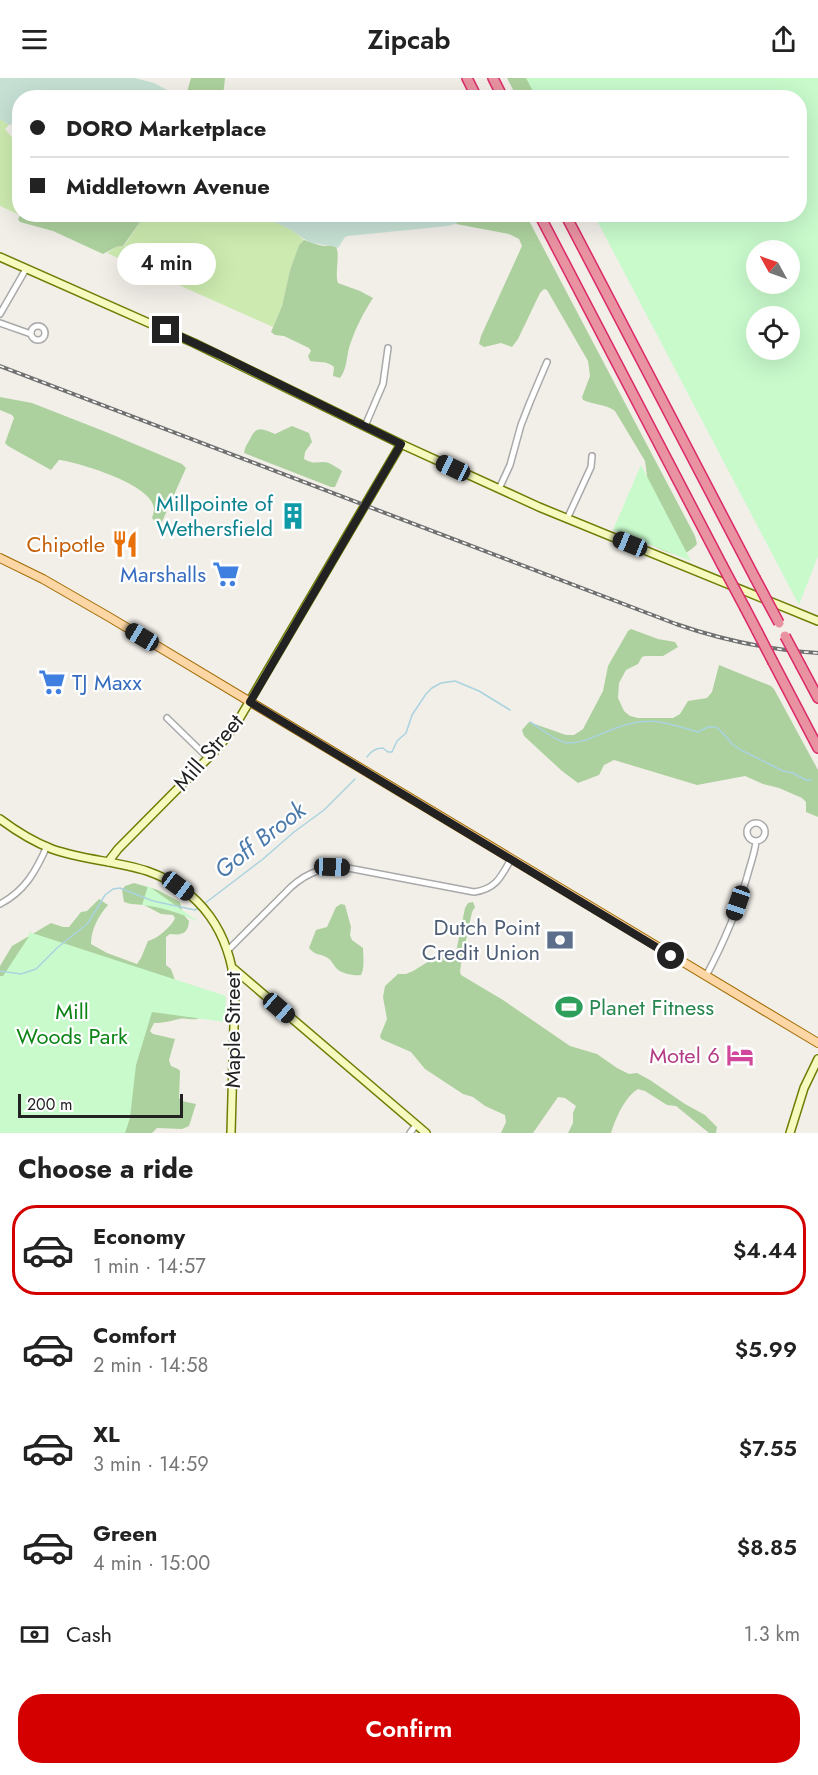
<!DOCTYPE html>
<html lang="en">
<head>
<meta charset="utf-8">
<style>
	body { margin:0; font-family:Jost,sans-serif; background:#f6f6f6; color:#222; height:100vh; display:flex; flex-direction:column; font-size:22px; white-space:nowrap }
	* { box-sizing:border-box; margin:0 }
	p { font-size:20px; color:#767676 }
	.icon { flex:none; width:33px; height:33px; fill:none; stroke:currentColor; stroke-width:2; stroke-linecap:round; stroke-linejoin:round }
	.map { position:relative; height:1055px; overflow:hidden }
	.drawer { display:flex; flex-direction:column; background:#fff; flex:1 }
	.drawer>* { flex:none }
	.top-card { position:absolute; left:12px; top:12px; width:795px; height:132px; border-radius:24px; box-shadow:0 6px 24px #0002; display:grid; align-content:center; height:132px; padding:0 18px; background:#fff }
	.needle { width:39px; rotate:310deg }
	.buttons { position:absolute; left:746px; top:162px; display:grid; gap:12px }
	.buttons a { display:grid; place-items:center; width:54px; height:54px; border-radius:50%; background:#fff; box-shadow:0 6px 24px #0002; font-size:30px }
	.scale { position:absolute; left:18px; bottom:15px; width:165px; box-sizing:border-box; padding-left:6px; border:3px solid #222; border-top:0; font-size:16px; line-height:21px; white-space:nowrap; color:#222; -webkit-text-stroke:4px #fff; paint-order:stroke }
	.end { position:absolute; width:27px; height:27px; margin:-14px; border:8px solid #222; background:#fff; box-shadow:0 0 0 3px #fff }
	.from { border-radius:50% }
	.bubble { position:absolute; height:42px; border-radius:21px; background:#fff; box-shadow:0 6px 24px #0002; font-size:20px; font-weight:600; line-height:42px; text-align:center }
	.car { position:absolute; width:18px; height:36px; margin:-18px -9px; border-radius:8px; box-shadow:0 0 4px 2px #0007; background:linear-gradient(#222 24%,#8ab4d8 0 40%,#222 0 76%,#8ab4d8 0 86%,#222 0) }
	.top-card b { display:flex; align-items:center; gap:21px; height:57px; font-size:22px }
	.top-card b+b { border-top:2px solid #e0e0e0 }
	.top-card i { width:15px; height:15px; background:#222 }
	ul { padding:0; list-style:none }
	li { display:flex; align-items:center; gap:18px; height:90px; margin:0 12px 9px; padding:0 6px; border:3px solid transparent; border-radius:24px }
	li div { flex:1 }
	li b { display:block; font-size:22px }
	li em { font-style:normal; font-weight:600 }
	li.selected { border-color:#d40000 }
	li>.icon { width:54px; height:54px; stroke-width:1.5 }
	h2 { padding:0 18px; font-size:27px; line-height:72px }
	.pay { display:flex; align-items:center; gap:15px; height:66px; padding:0 18px; font-size:22px }
	.pay p { margin-inline-start:auto }
	.action { display:flex; gap:12px; margin-top:auto; padding:12px 18px }
	.action a { flex:1; height:69px; border-radius:24px; background:#d40000; color:#fff; font-size:24px; font-weight:600; line-height:69px; text-align:center }
	header { display:flex; justify-content:space-between; align-items:center; height:78px; padding:0 18px; background:#fff; font-size:27px; font-weight:600 }
	.map>svg:first-child { display:block }
	.grass { fill:#cdebb0 }
	.forest { fill:#add19e }
	.wetland { fill:#c6e0d4 }
	.park { fill:#c8facc; fill-rule:evenodd }
	.lines { fill:none; stroke-linecap:round; stroke-linejoin:round }
	.stream { stroke:#aad3df; stroke-width:1.5 }
	.street-casing { stroke:#a9a9a9; stroke-width:8 }
	.secondary-casing { stroke:#707d05; stroke-width:10 }
	.primary-casing { stroke:#a06b00; stroke-width:10 }
	.highway-casing { stroke:#dc2a67; stroke-width:12 }
	.street { stroke:#fff; stroke-width:5 }
	.secondary { stroke:#f7fabf; stroke-width:7 }
	.primary { stroke:#fcd6a4; stroke-width:8 }
	.highway { stroke:#e892a2; stroke-width:9 }
	.rail-casing { stroke:#707070; stroke-width:4 }
	.rail { stroke:#fff; stroke-width:1.5; stroke-dasharray:4.5; stroke-linecap:butt }
	.highway-bridge-casing { stroke:#dc2a67; stroke-width:12; stroke-linecap:butt }
	.highway-bridge { stroke:#e892a2; stroke-width:9 }
	.route { stroke:#222; stroke-width:8 }
	.labels { text-anchor:middle; stroke-width:4.5; stroke-linejoin:round; paint-order:stroke }
	.culture-label { font-size:22px; fill:#0d838f; stroke:#fff; text-anchor:end }
	.food-label { font-size:22px; fill:#c56008; stroke:#fff; text-anchor:end }
	.shop-label { font-size:22px; fill:#366cbe; stroke:#fff; text-anchor:end }
	.street-label { font-size:22px; fill:#222; stroke:#fff }
	.service-label { font-size:22px; fill:#4e5e75; stroke:#fff; text-anchor:end }
	.leisure-label { font-size:22px; fill:#27864d; stroke:#fff; text-anchor:start }
	.park-label { font-size:22px; fill:#0c8416; stroke:#fff }
	.hotel-label { font-size:22px; fill:#b23c85; stroke:#fff; text-anchor:end }
	.water-label { font-size:24px; font-style:italic; fill:#4a7aab; stroke:#fff }
</style>
</head>
<body>
<header><svg class="icon" aria-label="menu" viewBox="0 0 24 24"><path d="M4 6h16M4 12h16M4 18h16"/></svg>Zipcab<svg class="icon" aria-label="share" viewBox="0 0 24 24"><path d="M12 15V3M7 8l5-5 5 5M5 13v7h14v-7"/></svg></header>
<div class="map">
<svg width="818" height="1055" viewBox="0 0 818 1055">
	<rect width="100%" height="100%" fill="#f2efe9"/>
	<path class="grass" d="M0,41L9,47L5,51L19,68L20,137L0,128Z
		M143,137C163,137 183,137 203,137C239,137 277,135 304,162L299,167L290,192L282,228L273,249L107,175L116,169L124,168L140,144Z"/>
	<path class="forest" d="M191,0H225L223,19H199L189,18L187,14Z
		M507,0H550L551,19H517Z
		M21,136H143V137L140,144L123,168L116,169L103,176L53,153L20,144L18,141Z
		M462,137H526L695,458L697,466C682,484 664,474 648,464L641,408L647,398L645,383L615,333C606,326 593,327 583,322L582,319L590,298L588,283L547,212L544,211L540,215L518,261L512,269L501,265L484,269L479,266L481,258L522,168L519,161L509,156L456,146Z
		M304,162C311,164 317,167 324,168C327,168 331,167 334,168C342,170 334,196 338,205L360,213L373,220C364,234 356,249 351,264C346,276 348,290 340,300L333,298L334,289C326,282 319,285 310,283L308,278L311,273L309,270L284,258L275,257L271,254L282,228L290,192L299,167Z
		M0,319L32,325L106,354L182,386L186,390L161,446L158,447L152,440C153,437 154,434 154,430C151,406 82,386 61,382H59L51,392L8,368L5,365L14,340L12,337L0,332Z
		M292,348L309,355L312,364L305,374L304,381C315,388 320,382 329,385C333,387 338,390 342,393L335,409H331L244,375C245,368 247,367 250,361C256,347 263,351 275,356Z
		M631,551L658,561L675,564L678,569L663,578H645L642,579L638,586L626,592L619,605L618,620L624,633L630,638L638,640H673L680,636L688,623L707,620L712,614L719,587L771,608L774,611L818,692V739L806,734V724L802,720L779,710L763,706L745,698L697,707L614,682L604,687L599,697L578,705L562,693L524,658L522,652L529,644L566,657H574L583,651L603,613L608,588L628,553Z
		M134,805L158,812L180,824L183,836L189,843C188,857 181,857 170,856L166,859V887L171,891L176,905L202,939C194,944 188,939 179,941C170,943 164,945 154,945L150,953L153,956L175,961L169,982L171,988L178,991L180,993L179,1020L182,1023L196,1026L189,1048L182,1051L157,1050L152,1055H0V888L12,868L51,845L63,849H69L81,834L87,833L99,821L108,827C99,837 91,851 91,866L107,875L137,886L141,880L148,863C157,861 172,848 175,840L173,837L161,836L144,827L131,826L124,824L122,812L125,808Z
		M473,824L475,829L472,834L461,886L460,894L461,897L503,922L570,968L597,976L617,990L629,996L637,995L650,1002L685,1026L705,1037L717,1049L716,1055H709L676,1028L667,1027L645,1013L638,1011C624,1020 616,1040 611,1055H568L573,1045V1035L576,1028L565,1020L558,1019L533,1055H501L506,1044L505,1037L485,1028L473,1019L463,1016L425,991L411,974L381,961L380,958L387,941L383,919L385,908L398,896H406L413,893L441,876L456,874L465,830L468,825Z
		M341,826L345,827L351,849L350,857L352,862L363,870C363,878 365,889 361,897C354,898 343,896 337,891C333,887 332,882 326,879C318,875 316,878 309,870L316,852L327,849L336,829Z"/>
	<path class="wetland" d="M0,0H135L154,5L171,14L199,19L20,20L19,50L12,46L9,47L0,41Z
		M246,137H462L456,146L448,148L348,158L345,159L338,170C330,166 316,168 306,162C301,159 296,155 291,152C277,144 262,140 246,137Z"/>
	<path class="park" d="M526,0H818V478L799,527L594,137L800,136V20L536,19ZM756,172H789V206H756ZM756,238H789V272H756Z
		M641,387L691,483L613,452Z
		M148,808L151,810L199,844C180,835 162,829 142,827Z
		M29,854L226,918L225,944L152,934L136,987L130,1040L125,1055H0V898H3L28,860Z"/>
	<g class="lines">
		<path class="stream" d="M530,644C541,650 554,663 567,665C583,666 601,655 616,650C650,637 666,645 698,654L708,649H716L722,654L732,666L741,672L783,693L793,695L806,702H811
			M367,679C371,673 376,670 383,670L388,674H392L397,663L406,655L412,637L426,616L432,610L441,605L455,603L479,613L510,632
			M204,826L263,781L294,754L324,732L355,701
			M0,893L21,896L36,891L57,870L88,845L105,817L113,811L120,810L153,823L195,832L201,829"/>
		<defs>
			<path id="street" d="M0,236L26,191
				M0,245L31,256
				M31 255a7 7 0 1 1 14 0a7 7 0 1 1-14 0Z
				M365,348L383,306L388,270
				M499,411L510,387L521,347L530,324L547,284
				M567,441L591,389L592,378
				M167,640L208,680
				M747 754a9 9 0 1 1 18 0a9 9 0 1 1-18 0Z
				M0,826C25,813 36,793 47,768
				M228,872L291,809C309,793 324,789 348,790L474,814C496,811 501,799 511,781
				M706,898C723,866 737,834 747,799C750,787 755,775 756,763
				M410,1055L416,1047"/>
			<path id="secondary" d="M0,179L194,265L401,366L539,429L818,543
				M0,741C16,753 34,764 52,771C83,782 116,783 147,793C202,812 230,855 235,911L231,1055
				M108,784L118,771L218,670L235,648L401,366
				M234,891L426,1055
				M790,1055L804,1010L818,981"/>
			<path id="primary" d="M0,480L43,501L109,539L818,965"/>
			<path id="highway" d="M467,0L477,20
				M493,0L503,20
				M539,136L722,487
				M565,136L755,500
				M745,530L757,553
				M773,584L818,670
				M801,588L818,620"/>
		</defs>
		<use href="#street" class="street-casing"/>
		<use href="#secondary" class="secondary-casing"/>
		<use href="#primary" class="primary-casing"/>
		<use href="#highway" class="highway-casing"/>
		<use href="#street" class="street"/>
		<use href="#secondary" class="secondary"/>
		<use href="#primary" class="primary"/>
		<use href="#highway" class="highway"/>
		<defs>
			<path id="rail" d="M0,288L676,546C722,562 769,572 818,575"/>
		</defs>
		<use href="#rail" class="rail-casing"/>
		<use href="#rail" class="rail"/>
		<defs>
			<path id="highway-bridge" d="M722,487L745,530
				M755,500L779,545
				M757,553L773,584
				M785,558L801,588"/>
		</defs>
		<use href="#highway-bridge" class="highway-bridge-casing"/>
		<use href="#highway-bridge" class="highway-bridge"/>
	</g>
	<g class="lines">
		<path class="route" d="M166,252L220,277L401,366L250,624L671,878"/>
	</g>
	<defs>
		<symbol id="building-bare" viewBox="-9 -9 18 18"><path d="M-4-6H4V6H1V3H-1V6H-4ZM-2.5-4.3h1.7v1.8h-1.7ZM.8-4.3h1.7v1.8H.8ZM-2.5-1h1.7V.8h-1.7ZM.8-1h1.7V.8H.8Z" fill="#0f9aa8" stroke="#fff" stroke-width="2.5" paint-order="stroke"/></symbol>
		<symbol id="restaurant-bare" viewBox="-9 -9 18 18"><path d="M-5-6h1v4h1v-4h1v4h1v-4h1v5L-1.5 .5V6h-2V.5L-5-1ZM5-6V6H3V1.5H1.5Q1.5-4 5-6Z" fill="#e8710a" stroke="#fff" stroke-width="2.5" paint-order="stroke"/></symbol>
		<symbol id="supermarket-bare" viewBox="-9 -9 18 18"><path d="M-6-5.5h2.5l.6 2H6L4.5 2H-2.5L-4.4-4H-6ZM-1.5 3.2a1.3 1.3 0 1 0 .1 0ZM3 3.2a1.3 1.3 0 1 0 .1 0Z" fill="#3f7fe0" stroke="#fff" stroke-width="2.5" paint-order="stroke"/></symbol>
		<symbol id="bank-bare" viewBox="-9 -9 18 18"><path d="M-6-4H6V4H-6ZM0-2.3a2.3 2.3 0 1 0 0 4.6a2.3 2.3 0 1 0 0-4.6Z" fill="#5c6f8a" stroke="#fff" stroke-width="2.5" paint-order="stroke"/></symbol>
		<symbol id="stadium-bare" viewBox="-9 -9 18 18"><path d="M0-5a6.5 5 0 1 0 0 10a6.5 5 0 1 0 0-10ZM-3.5-1.8h7v3.6h-7Z" fill="#2e9e5b" stroke="#fff" stroke-width="2.5" paint-order="stroke"/></symbol>
		<symbol id="hotel-bare" viewBox="-9 -9 18 18"><path d="M-6-4.5h1.5V1H6V5H4.5V3h-9V5H-6ZM-4 0a1.8 1.8 0 1 1 3.6 0ZM.5 0V-2.5h3Q6-2.5 6 0Z" fill="#d1479c" stroke="#fff" stroke-width="2.5" paint-order="stroke"/></symbol>
	</defs>
	<g fill-rule="evenodd">
		<use href="#building-bare" x="274" y="419" width="38" height="38"/>
		<use href="#restaurant-bare" x="106" y="447" width="38" height="38"/>
		<use href="#supermarket-bare" x="207" y="477" width="38" height="38"/>
		<use href="#supermarket-bare" x="33" y="585" width="38" height="38"/>
		<use href="#bank-bare" x="541" y="843" width="38" height="38"/>
		<use href="#stadium-bare" x="550" y="910" width="38" height="38"/>
		<use href="#hotel-bare" x="721" y="958" width="38" height="38"/>
	</g>
	<g class="labels">
		<g class="culture-label">
			<text x="273" y="433">Millpointe of<tspan x="273" dy="25">Wethersfield</tspan></text>
		</g>
		<g class="food-label">
			<text x="105" y="474">Chipotle</text>
		</g>
		<g class="shop-label">
			<text x="206" y="504">Marshalls</text>
			<text x="72" y="612" text-anchor="start">TJ Maxx</text>
		</g>
		<g class="street-label">
			<text transform="translate(208 674) rotate(-49)" y="8">Mill Street</text>
			<text transform="translate(232 952) rotate(-90)" y="8">Maple Street</text>
		</g>
		<g class="service-label">
			<text x="540" y="857">Dutch Point<tspan x="540" dy="25">Credit Union</tspan></text>
		</g>
		<g class="leisure-label">
			<text x="589" y="937">Planet Fitness</text>
		</g>
		<g class="park-label">
			<text x="72" y="941">Mill<tspan x="72" dy="25">Woods Park</tspan></text>
		</g>
		<g class="hotel-label">
			<text x="720" y="985">Motel 6</text>
		</g>
		<g class="water-label">
			<text transform="translate(260 762) rotate(-38)" y="8">Goff Brook</text>
		</g>
	</g>
</svg>
<div class="buttons">
<a><svg class="needle" viewBox="-14 -14 28 28"><path d="M0-13l5 13h-10z" fill="#e53935"/><path d="M0 13l5-13h-10z" fill="#767676"/></svg></a>
<a><svg class="icon" aria-label="locate" viewBox="0 0 24 24"><circle cx="12" cy="12" r="6"/><path d="M12 2v4M12 18v4M2 12h4M18 12h4"/></svg></a>
</div>
<div class="scale">200 m</div>
<i class="end from" style="left:671px;top:878px"></i>
<i class="end" style="left:166px;top:252px"></i>
<div class="bubble" style="left:117px;top:165px;width:99px">4 min</div>
<i class="car" style="left:453px;top:390px;rotate:295deg"></i>
<i class="car" style="left:630px;top:466px;rotate:292deg"></i>
<i class="car" style="left:142px;top:559px;rotate:301deg"></i>
<i class="car" style="left:332px;top:789px;rotate:92deg"></i>
<i class="car" style="left:178px;top:808px;rotate:127deg"></i>
<i class="car" style="left:738px;top:825px;rotate:199deg"></i>
<i class="car" style="left:279px;top:930px;rotate:131deg"></i>
<div class="top-card">
<b><i class="from"></i>DORO Marketplace</b>
<b><i></i>Middletown Avenue</b>
</div>
</div>
<section class="drawer">
<h2>Choose a ride</h2>
<ul>
<li class="selected"><svg class="icon" aria-label="car" viewBox="0 0 24 24"><path d="M5 17H2v-5l4-1 3-4h7l3 4 3 1v5h-3M9 17h6M6 11h13"/><circle cx="7" cy="17" r="2"/><circle cx="17" cy="17" r="2"/></svg><div><b>Economy</b><p>1 min · 14:57</p></div><em>$4.44</em></li>
<li><svg class="icon" aria-label="car" viewBox="0 0 24 24"><path d="M5 17H2v-5l4-1 3-4h7l3 4 3 1v5h-3M9 17h6M6 11h13"/><circle cx="7" cy="17" r="2"/><circle cx="17" cy="17" r="2"/></svg><div><b>Comfort</b><p>2 min · 14:58</p></div><em>$5.99</em></li>
<li><svg class="icon" aria-label="car" viewBox="0 0 24 24"><path d="M5 17H2v-5l4-1 3-4h7l3 4 3 1v5h-3M9 17h6M6 11h13"/><circle cx="7" cy="17" r="2"/><circle cx="17" cy="17" r="2"/></svg><div><b>XL</b><p>3 min · 14:59</p></div><em>$7.55</em></li>
<li><svg class="icon" aria-label="car" viewBox="0 0 24 24"><path d="M5 17H2v-5l4-1 3-4h7l3 4 3 1v5h-3M9 17h6M6 11h13"/><circle cx="7" cy="17" r="2"/><circle cx="17" cy="17" r="2"/></svg><div><b>Green</b><p>4 min · 15:00</p></div><em>$8.85</em></li>
</ul>
<div class="pay"><svg class="icon" aria-label="cash" viewBox="0 0 24 24"><path d="M3 7h18v10H3z"/><circle cx="12" cy="12" r="2"/></svg>Cash<p>1.3 km</p></div>
<div class="action"><a>Confirm</a></div>
</section>
</body>
</html>
